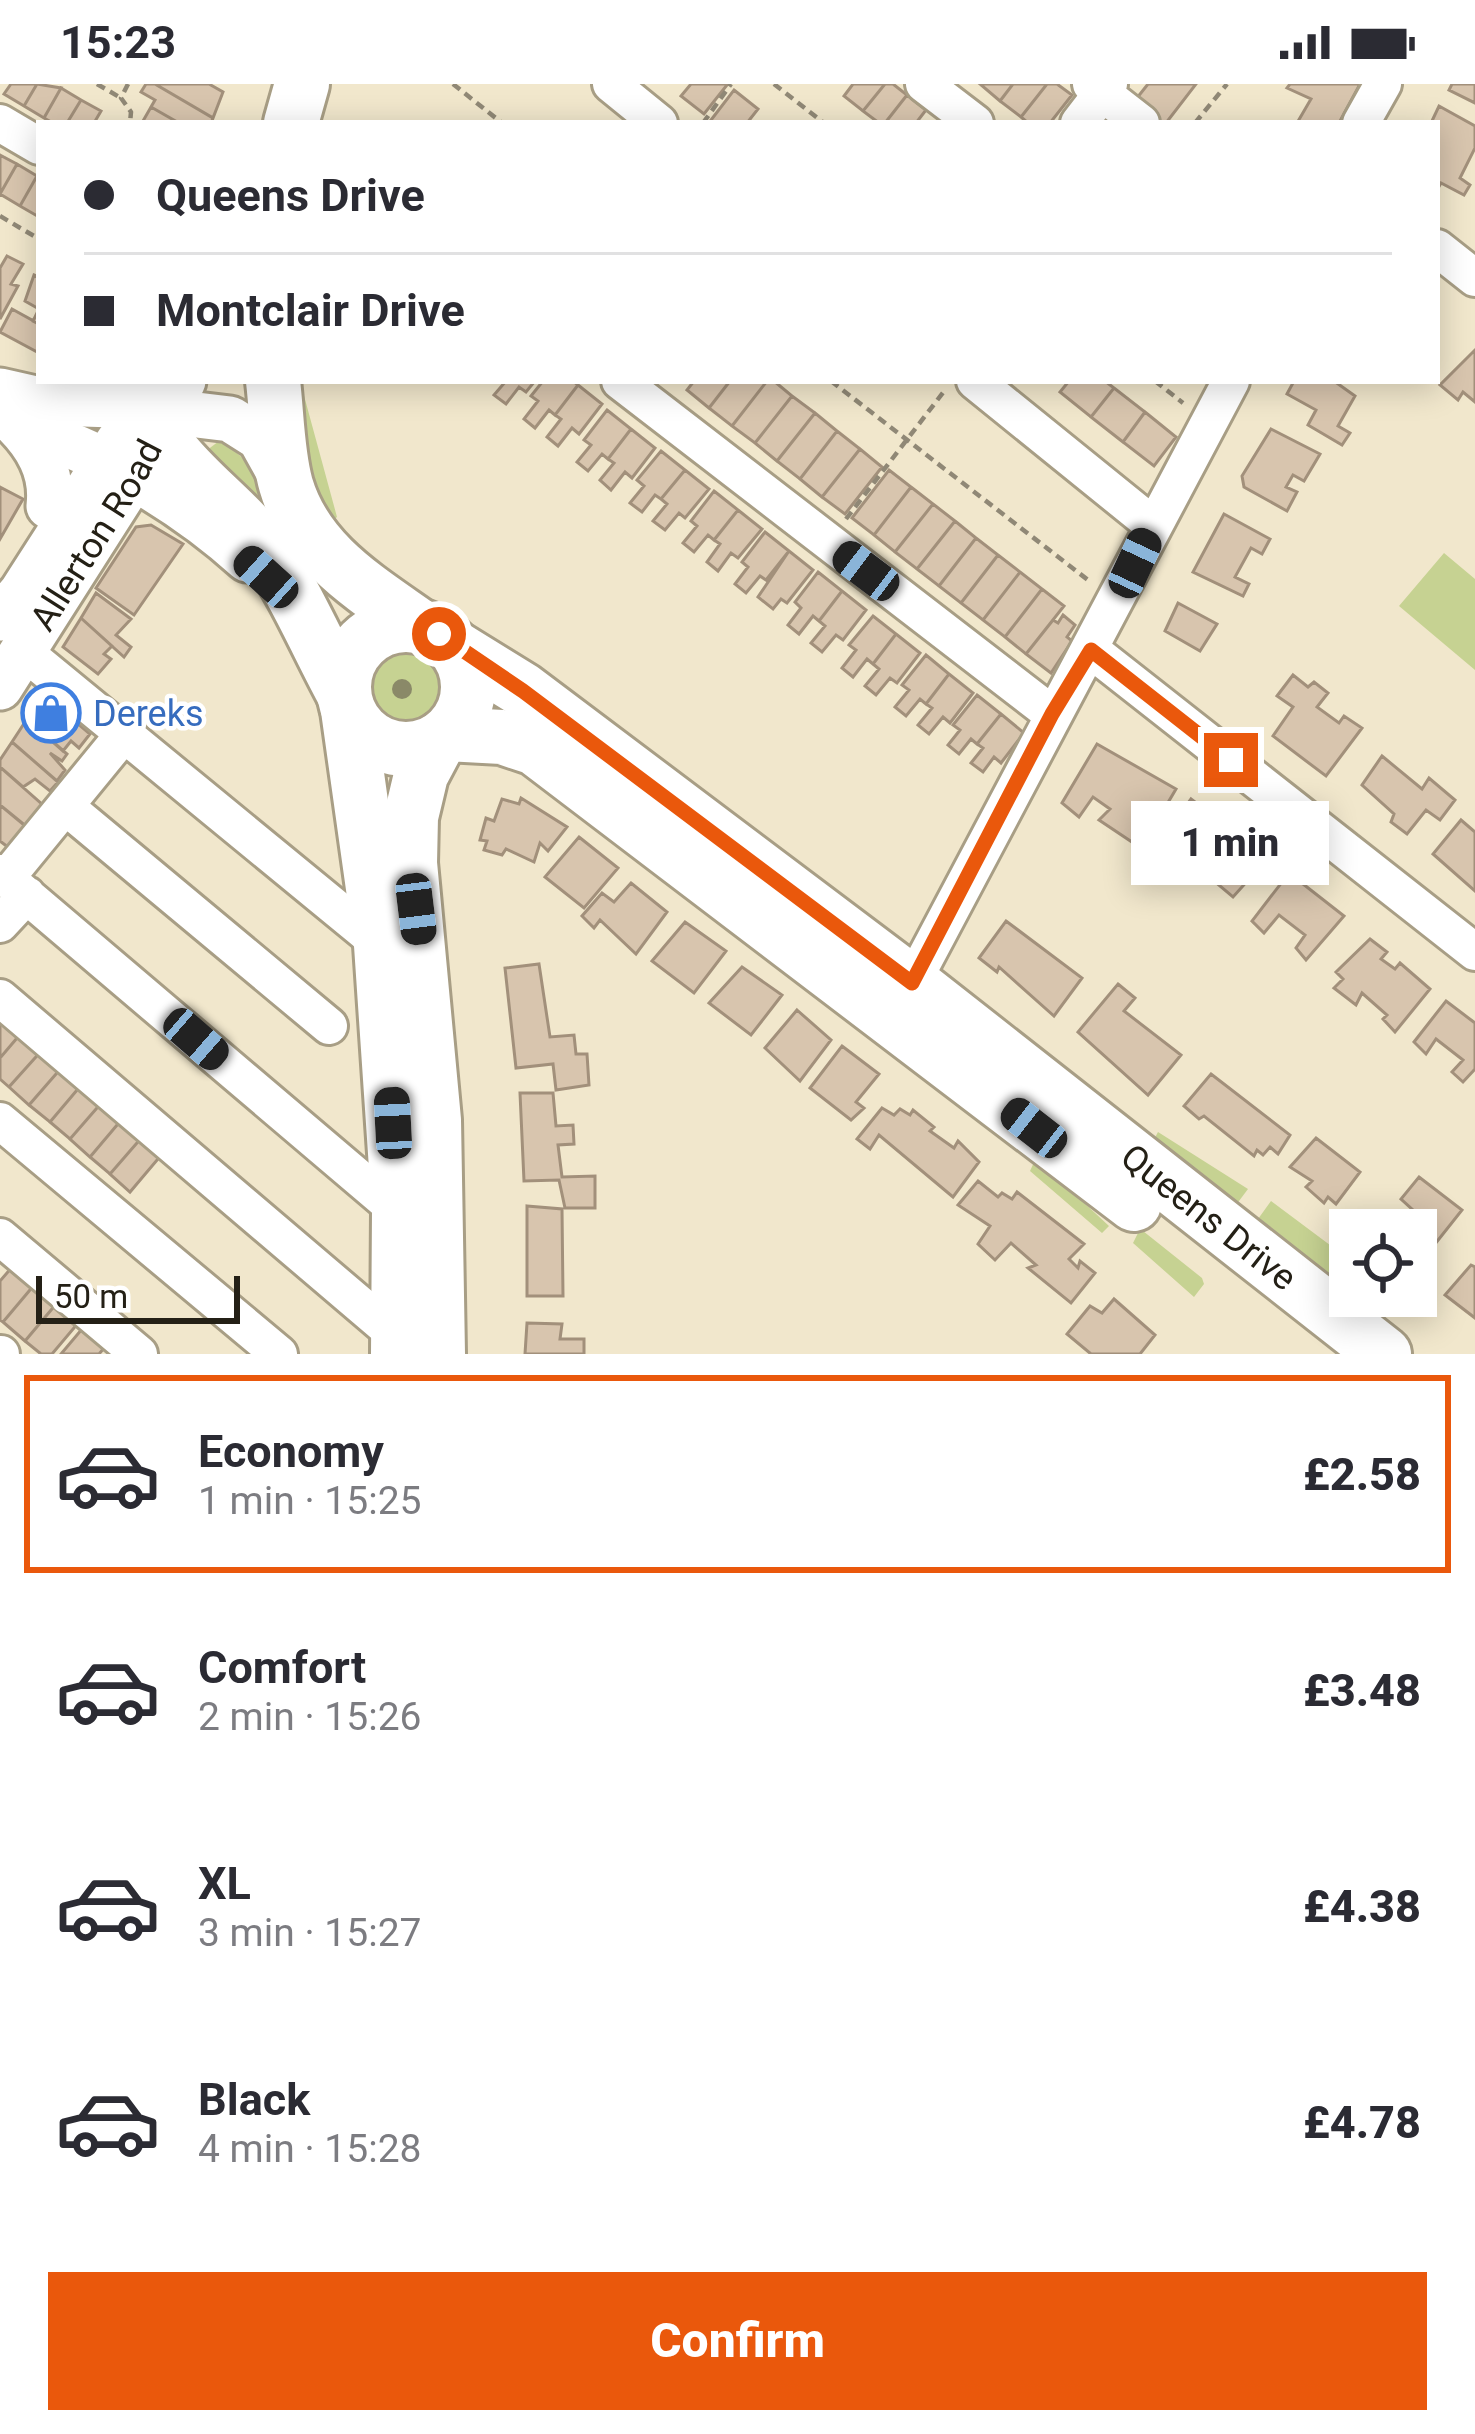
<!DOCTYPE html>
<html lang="en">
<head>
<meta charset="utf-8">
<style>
	body { margin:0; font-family:Roboto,sans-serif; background:#f2f2f3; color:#2b2b33; height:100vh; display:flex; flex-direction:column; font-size:45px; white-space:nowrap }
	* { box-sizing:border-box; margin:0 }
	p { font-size:39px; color:#7c7c81 }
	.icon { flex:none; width:66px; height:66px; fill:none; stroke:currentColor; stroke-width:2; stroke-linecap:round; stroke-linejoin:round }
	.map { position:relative; height:1270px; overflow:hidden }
	.panel { display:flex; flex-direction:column; background:#fff; flex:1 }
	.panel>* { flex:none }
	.banner { position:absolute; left:36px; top:36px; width:1404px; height:264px; border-radius:0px; box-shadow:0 6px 30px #0003; display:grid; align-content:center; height:264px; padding:0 48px; background:#fff }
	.controls { position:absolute; left:1329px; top:1125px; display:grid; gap:24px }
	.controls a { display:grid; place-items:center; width:108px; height:108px; border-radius:0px; background:#fff; box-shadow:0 6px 30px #0003; font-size:60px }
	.scale { position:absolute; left:36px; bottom:30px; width:204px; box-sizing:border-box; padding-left:12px; border:6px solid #242016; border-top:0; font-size:33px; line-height:42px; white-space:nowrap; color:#242016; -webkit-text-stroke:9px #fff; paint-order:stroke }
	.end { position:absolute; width:54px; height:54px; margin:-27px; border:15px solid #ea580c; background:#fff; box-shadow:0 0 0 6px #fff }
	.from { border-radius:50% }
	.bubble { position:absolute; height:84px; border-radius:0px; background:#fff; box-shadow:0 6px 30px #0003; font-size:39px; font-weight:800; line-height:84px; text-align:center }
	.car { position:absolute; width:36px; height:72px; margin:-36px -18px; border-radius:15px; box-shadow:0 0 9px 3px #0007; background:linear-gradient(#222 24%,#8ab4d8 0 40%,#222 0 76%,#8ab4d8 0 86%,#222 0) }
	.banner b { display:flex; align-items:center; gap:42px; height:114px; font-size:45px }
	.banner b+b { border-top:3px solid #e1e1e2 }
	.banner i { width:30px; height:30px; background:#2b2b33 }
	ul { padding:21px 0 0; list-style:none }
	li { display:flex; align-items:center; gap:36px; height:198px; margin:0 24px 18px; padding:0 24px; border:6px solid transparent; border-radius:0px }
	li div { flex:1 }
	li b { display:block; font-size:45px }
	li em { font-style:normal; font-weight:800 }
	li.on { border-color:#ea580c }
	li>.icon { width:108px; height:108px; stroke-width:1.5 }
	.action { display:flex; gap:24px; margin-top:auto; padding:24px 48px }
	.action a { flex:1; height:138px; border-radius:0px; background:#ea580c; color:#fff; font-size:48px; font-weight:800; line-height:138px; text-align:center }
	.status { display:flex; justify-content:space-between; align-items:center; height:84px; padding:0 60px; background:#fff; direction:ltr }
	.status svg { height:33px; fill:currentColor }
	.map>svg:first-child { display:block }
	.green { fill:#c6d292 }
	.building { fill:#d8c5ae; stroke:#a2907b; stroke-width:3 }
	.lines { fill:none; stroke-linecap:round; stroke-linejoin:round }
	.minor-casing { stroke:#a89e85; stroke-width:42 }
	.major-casing { stroke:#a89e85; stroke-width:51 }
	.highway-casing { stroke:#a89e85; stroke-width:60 }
	.path { stroke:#908876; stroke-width:4.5; stroke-dasharray:9 6; stroke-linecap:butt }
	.minor { stroke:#fff; stroke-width:36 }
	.major { stroke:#fff; stroke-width:45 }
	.highway { stroke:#fff; stroke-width:54 }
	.tree { fill:#8a8968 }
	.route { stroke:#ea580c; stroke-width:15 }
	.labels { text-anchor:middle; stroke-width:9; stroke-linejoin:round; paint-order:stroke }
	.street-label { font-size:36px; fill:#242016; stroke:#fff }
	.shop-label { font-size:36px; fill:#366cbe; stroke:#fff; text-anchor:start }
</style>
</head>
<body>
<div class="status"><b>15:23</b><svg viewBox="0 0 49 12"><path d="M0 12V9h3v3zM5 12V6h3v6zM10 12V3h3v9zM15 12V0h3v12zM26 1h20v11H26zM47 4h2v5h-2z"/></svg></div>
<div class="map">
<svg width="1475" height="1270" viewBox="0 0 1475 1270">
	<rect width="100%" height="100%" fill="#f1e7cc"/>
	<path class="green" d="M295,308H303L337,433L331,438L311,400Z
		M219,357C255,377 257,395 270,433L202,370Z
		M1444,469L1475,495V586L1399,522Z
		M356 604a47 47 0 1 1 94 0a47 47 0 1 1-94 0Z
		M1158,1048L1248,1105L1233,1125L1150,1063Z
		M1036,1074L1109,1142L1102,1149L1030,1087Z
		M1271,1117L1350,1176V1212H1398L1377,1240L1253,1142Z
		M1143,1147L1202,1194L1204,1200L1194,1213L1133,1159L1138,1149Z"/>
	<path class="building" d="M11,0H37L24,22L4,10Z
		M37,0L61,4L44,34L24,22Z
		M146,0H155L213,34L211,39H179L151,23L155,16L141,8Z
		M155,0H209L223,8L213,34Z
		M691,0H725L727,1L704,30L681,12Z
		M853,0H885L863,27L844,12Z
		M885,0H893L907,11L885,39H879L863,27Z
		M980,0H1013L1000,17Z
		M1013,0H1047L1021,33L1000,17Z
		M1047,0H1057L1072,11L1050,39H1028L1021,33Z
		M1148,0H1196L1166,39H1148L1129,24Z
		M1290,0H1360L1339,39H1297L1311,15L1287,4Z
		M1452,0H1475V19L1449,6Z
		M61,4L81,16L67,39H53L44,34Z
		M734,6L758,25L747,39H715L711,36Z
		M907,11L926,26L916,39H885Z
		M81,16L101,27L94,39H67Z
		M1439,22L1475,42V64L1460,94L1470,101L1464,111L1441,99L1437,106V39H1431Z
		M151,23L179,39H146L143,37Z
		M0,71L17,80L0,110Z
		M17,80L37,92L20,122L0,110Z
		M37,92L39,93V133L20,122Z
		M7,172L23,180L11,200L18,202L0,235V184Z
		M34,191L39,193V240L33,237L39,225L25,217Z
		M12,225L39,240V269L0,248Z
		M1475,266V318L1463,308L1458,316L1440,301Z
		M506,297H535L526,308L519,303L506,320L494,311Z
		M543,297H573L578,301L555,331L549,326L535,344L524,335L538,317L531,312Z
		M694,297H730L709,324L687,306Z
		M730,297H767L732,342L709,324Z
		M767,297H774L792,312L755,359L732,342Z
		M1069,297H1105L1114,304L1091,333L1060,308Z
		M1294,297H1334L1355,312L1338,342L1350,349L1342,361L1308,341L1316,326L1287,310Z
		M578,301L602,320L579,350L572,344L558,362L547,353L561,335L555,331Z
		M1114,304L1145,328L1123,358L1091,333Z
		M792,312L815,329L777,377L755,359Z
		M607,326L631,345L608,375L602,370L588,387L577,378L591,361L584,356Z
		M1145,328L1176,353L1154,382L1123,358Z
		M815,329L837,347L800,395L777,377Z
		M631,345L655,364L632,394L625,388L611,406L600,396L614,379L608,375Z
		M1271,345L1320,370L1304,397L1293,391L1286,403L1297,408L1287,427L1244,403L1242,392Z
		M837,347L860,365L822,413L800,395Z
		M860,365L882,383L845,430L822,413Z
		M661,367L685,386L661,415L655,411L642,428L630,419L644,402L637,396Z
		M685,386L709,405L685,434L679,429L665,446L653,437L667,420L661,415Z
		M889,386L911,403L874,451L852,434Z
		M0,403L23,415L0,455Z
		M911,403L933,420L895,468L874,451Z
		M714,407L738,426L714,456L708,451L694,468L683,459L697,442L691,437Z
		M933,420L955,437L917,485L895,468Z
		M738,426L762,445L738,474L731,469L718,487L707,478L720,460L714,456Z
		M1224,430L1270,455L1262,470L1251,464L1235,493L1249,500L1243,512L1193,488Z
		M955,437L976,454L939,502L917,485Z
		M151,441L183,460L134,531L96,504L136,443Z
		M765,448L789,467L766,496L760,492L746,509L735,500L748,483L742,478Z
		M976,454L998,471L961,519L939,502Z
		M789,467L813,486L787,519L781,515L773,525L758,513Z
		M998,471L1020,488L983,536L961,519Z
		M818,488L842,507L819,537L813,532L799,550L788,541L801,524L795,518Z
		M1020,488L1042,505L1005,553L983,536Z
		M1042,505L1064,522L1026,570L1005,553Z
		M842,507L866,526L843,556L836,551L822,568L811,559L825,542L819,537Z
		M96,509L131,535L116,551L131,563L124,573L81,534Z
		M1178,519L1217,540L1200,567L1165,547Z
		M1063,531L1075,541L1067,553L1072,557L1051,589L1026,570L1053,536L1058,539Z
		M873,532L896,550L873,580L867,575L853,593L842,584L856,566L849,561Z
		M81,534L112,562L104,570L111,575L98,590L63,563Z
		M896,550L920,569L897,599L890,594L876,611L865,602L879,585L873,580Z
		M926,571L949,590L926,620L920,615L906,632L895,623L909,606L902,601Z
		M949,590L973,609L950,639L943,633L929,650L918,641L932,624L926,620Z
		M1293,591L1308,603L1314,598L1328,609L1317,623L1339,639L1344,632L1362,644L1326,692L1273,652L1293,623L1277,612Z
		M43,610L90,650L79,664L71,657L63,667L27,635Z
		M977,611L1001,630L977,660L971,655L959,670L948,661L960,646L953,641Z
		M1001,630L1024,649L1001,679L994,673L983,688L971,679L983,664L977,660Z
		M27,635L67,670L62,677L50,669L65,686L57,697L12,658Z
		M12,658L58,698L50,707L35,695L23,703L0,683V676Z
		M1097,660L1176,705L1141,764L1099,736L1110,725L1093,713L1079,733L1062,719Z
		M1382,672L1422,705L1429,694L1455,716L1440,736L1426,726L1407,750L1391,738L1394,730L1362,701Z
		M0,683L44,722L27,743L0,721Z
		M521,714L567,743L548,767L540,759L534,778L506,765L502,771L484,766L487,757L480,756L486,734L494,737L502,715L519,720Z
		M1191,715L1208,728L1202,734L1241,768L1247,760L1268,774L1233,813L1163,754Z
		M0,721L35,750L18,771L0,757Z
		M1461,736L1475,748V807L1433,770Z
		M579,753L618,784L584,824L545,793Z
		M1289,789L1344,832L1306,876L1296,864L1305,851L1279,831L1264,849L1252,837Z
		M631,799L667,828L636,870L600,836L594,844L582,832L602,809L614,818Z
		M1006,837L1082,894L1054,932L999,883L997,888L979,874Z
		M685,838L726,867L694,909L652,877Z
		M1370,855L1387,868L1381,875L1395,885L1400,879L1430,905L1395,948L1383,935L1387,931L1362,909L1356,921L1334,904L1343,895L1336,888Z
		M539,880L550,953L574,951L576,970H587L589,1001L556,1006L553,980L516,984L505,884Z
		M742,883L782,911L751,951L709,919Z
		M1118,900L1135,914L1124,927L1181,971L1148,1011L1078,948Z
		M1446,917L1475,939V985L1463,998L1452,988L1463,976L1436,955L1426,970L1414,958Z
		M797,926L831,956L800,997L765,964Z
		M0,933L23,947L0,974Z
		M23,947L43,965L9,1003L0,995V974Z
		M842,962L879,990L856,1018L864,1024L851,1036L810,1004Z
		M43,965L63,982L29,1021L9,1003Z
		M63,982L83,999L50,1038L29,1021Z
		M1211,990L1290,1051L1278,1070L1270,1063L1263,1071L1257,1066L1254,1072L1204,1032L1199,1035L1184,1022Z
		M83,999L103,1017L70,1055L50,1038Z
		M520,1009H553L556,1042L573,1041L574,1060L558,1061L562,1093L595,1092V1124H565L559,1096L524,1097Z
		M103,1017L123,1034L90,1073L70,1055Z
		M882,1024L894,1031L900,1025L910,1031L913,1026L934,1043L930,1047L954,1064L958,1057L979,1078L953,1113L879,1051L870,1065L857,1055Z
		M123,1034L143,1052L110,1090L90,1073Z
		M143,1052L163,1069L130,1108L110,1090Z
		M1316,1054L1360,1088L1336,1120L1328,1113L1324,1119L1306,1103L1312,1097L1290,1083Z
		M1419,1093L1462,1126L1416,1184V1146H1400L1414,1127L1401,1115Z
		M978,1097L998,1113L1002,1109L1012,1115L1017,1108L1084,1160L1069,1175L1078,1184L1080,1177L1095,1189L1071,1219L1028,1184L1036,1181L1011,1159L995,1176L978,1160L990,1142L958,1121Z
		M527,1122L562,1125L563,1212H527Z
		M1471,1181L1475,1183V1234L1445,1211Z
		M13,1182L35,1200L3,1238L0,1236V1197Z
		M35,1200L57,1219L25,1257L3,1238Z
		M1114,1215L1155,1251L1140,1270H1091L1067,1250L1090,1222L1102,1229Z
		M57,1219L79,1238L52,1270H41L25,1257Z
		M527,1239L562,1240L560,1255H584V1270H525Z
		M82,1245L105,1263L99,1270H61Z"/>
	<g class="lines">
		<defs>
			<path id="minor" d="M611,0L659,39
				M924,0L975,39
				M1091,0L1141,39
				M0,39L39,62
				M1079,39L1109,0
				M1361,39L1383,0
				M1437,164L1475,194
				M620,297L1052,630
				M975,297L1153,441
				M1091,566L1475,868
				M23,567L381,861
				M65,722L329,942
				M0,789L399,1128
				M6,794L124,650
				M0,840L27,811
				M912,899L1231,297
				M0,914L398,1253
				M0,1037L279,1270
				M0,1153L139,1270
				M0,1270H1"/>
			<g id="major">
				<path d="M0,307L53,319L114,321L230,335L260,354L284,397"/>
				<path d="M0,325C26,349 61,355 92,371C148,399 201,433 247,475"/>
				<path d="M12,336C37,360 53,387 49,422"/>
				<path d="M0,534L22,508L119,357"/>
				<path id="s1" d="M0,603L133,394L183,297"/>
			</g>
			<g id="highway">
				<path d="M291,39L302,0"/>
				<path d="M144,297C146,372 230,412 268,469C297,512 319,564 344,610"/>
				<path d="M273,297C277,330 277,369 286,401C306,469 364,503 419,542"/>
				<circle cx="406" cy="603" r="62"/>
				<path id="s2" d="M455,564L523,606L912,899L1384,1270"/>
				<path d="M348,626L381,861L399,1128L398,1270"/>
				<path d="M447,650L502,653L535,664L1134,1120"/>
				<path d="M438,1270L434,1036L410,779L411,733L421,691L440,655"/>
			</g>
		</defs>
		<use href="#minor" class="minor-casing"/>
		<use href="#major" class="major-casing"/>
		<use href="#highway" class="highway-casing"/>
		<path class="path" d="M97,0L121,14
			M128,0L121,14L131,28L130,39
			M453,0L502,39
			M774,0L824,39
			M703,39L731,0
			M1195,39L1227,0
			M0,132L39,155
			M831,297L1088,496
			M1155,297L1183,319
			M846,435L945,306"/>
		<use href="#minor" class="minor"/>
		<use href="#major" class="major"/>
		<use href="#highway" class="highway"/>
	</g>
	<circle class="tree" cx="402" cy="605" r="10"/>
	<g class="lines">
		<path class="route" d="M439,550L523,607L912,899L1052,630L1091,566L1231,676"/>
	</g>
	<defs>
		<symbol id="shop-ring" viewBox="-11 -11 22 22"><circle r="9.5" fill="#fff" stroke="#3f7fe0" stroke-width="1.5"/><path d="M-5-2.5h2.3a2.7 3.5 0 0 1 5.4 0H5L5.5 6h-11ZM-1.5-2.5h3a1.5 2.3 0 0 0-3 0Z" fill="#3f7fe0"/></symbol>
	</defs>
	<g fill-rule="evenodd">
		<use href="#shop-ring" x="18" y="596" width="66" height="66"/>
	</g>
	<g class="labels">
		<g class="street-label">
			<text dy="13" stroke="none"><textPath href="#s1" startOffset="180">Allerton Road</textPath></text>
			<text dy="13" stroke="none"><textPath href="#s2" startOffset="945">Queens Drive</textPath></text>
		</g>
		<g class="shop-label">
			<text x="93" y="642">Dereks</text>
		</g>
	</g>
</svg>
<div class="controls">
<a><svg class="icon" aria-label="locate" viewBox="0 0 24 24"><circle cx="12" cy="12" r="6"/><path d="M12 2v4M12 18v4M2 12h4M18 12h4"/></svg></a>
</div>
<div class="scale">50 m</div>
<i class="end from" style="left:439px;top:550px"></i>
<i class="end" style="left:1231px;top:676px"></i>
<div class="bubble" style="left:1131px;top:717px;width:198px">1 min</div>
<i class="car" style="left:1135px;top:479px;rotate:25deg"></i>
<i class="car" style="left:866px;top:487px;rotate:307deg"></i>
<i class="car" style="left:266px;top:493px;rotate:312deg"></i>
<i class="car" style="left:416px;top:825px;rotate:173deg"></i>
<i class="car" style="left:196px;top:955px;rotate:131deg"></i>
<i class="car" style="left:393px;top:1039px;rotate:357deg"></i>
<i class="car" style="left:1034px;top:1044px;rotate:308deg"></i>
<div class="banner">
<b><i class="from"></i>Queens Drive</b>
<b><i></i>Montclair Drive</b>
</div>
</div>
<section class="panel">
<ul>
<li class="on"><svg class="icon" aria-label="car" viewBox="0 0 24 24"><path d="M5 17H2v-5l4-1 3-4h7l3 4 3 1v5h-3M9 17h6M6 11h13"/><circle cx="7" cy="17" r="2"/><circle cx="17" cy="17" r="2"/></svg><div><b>Economy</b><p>1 min · 15:25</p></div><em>£2.58</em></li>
<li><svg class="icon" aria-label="car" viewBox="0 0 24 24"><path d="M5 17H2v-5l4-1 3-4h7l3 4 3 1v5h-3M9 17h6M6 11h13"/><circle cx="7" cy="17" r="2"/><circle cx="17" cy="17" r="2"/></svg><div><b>Comfort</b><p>2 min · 15:26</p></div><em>£3.48</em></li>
<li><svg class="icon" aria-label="car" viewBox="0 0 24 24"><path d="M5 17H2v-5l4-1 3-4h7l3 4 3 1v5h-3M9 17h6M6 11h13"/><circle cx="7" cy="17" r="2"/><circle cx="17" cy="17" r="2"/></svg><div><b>XL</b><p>3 min · 15:27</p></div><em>£4.38</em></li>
<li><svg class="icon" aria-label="car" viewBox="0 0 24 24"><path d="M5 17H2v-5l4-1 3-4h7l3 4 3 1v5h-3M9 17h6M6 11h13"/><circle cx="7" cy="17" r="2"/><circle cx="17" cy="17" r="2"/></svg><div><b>Black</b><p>4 min · 15:28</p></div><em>£4.78</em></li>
</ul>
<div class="action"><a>Confirm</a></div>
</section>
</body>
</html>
